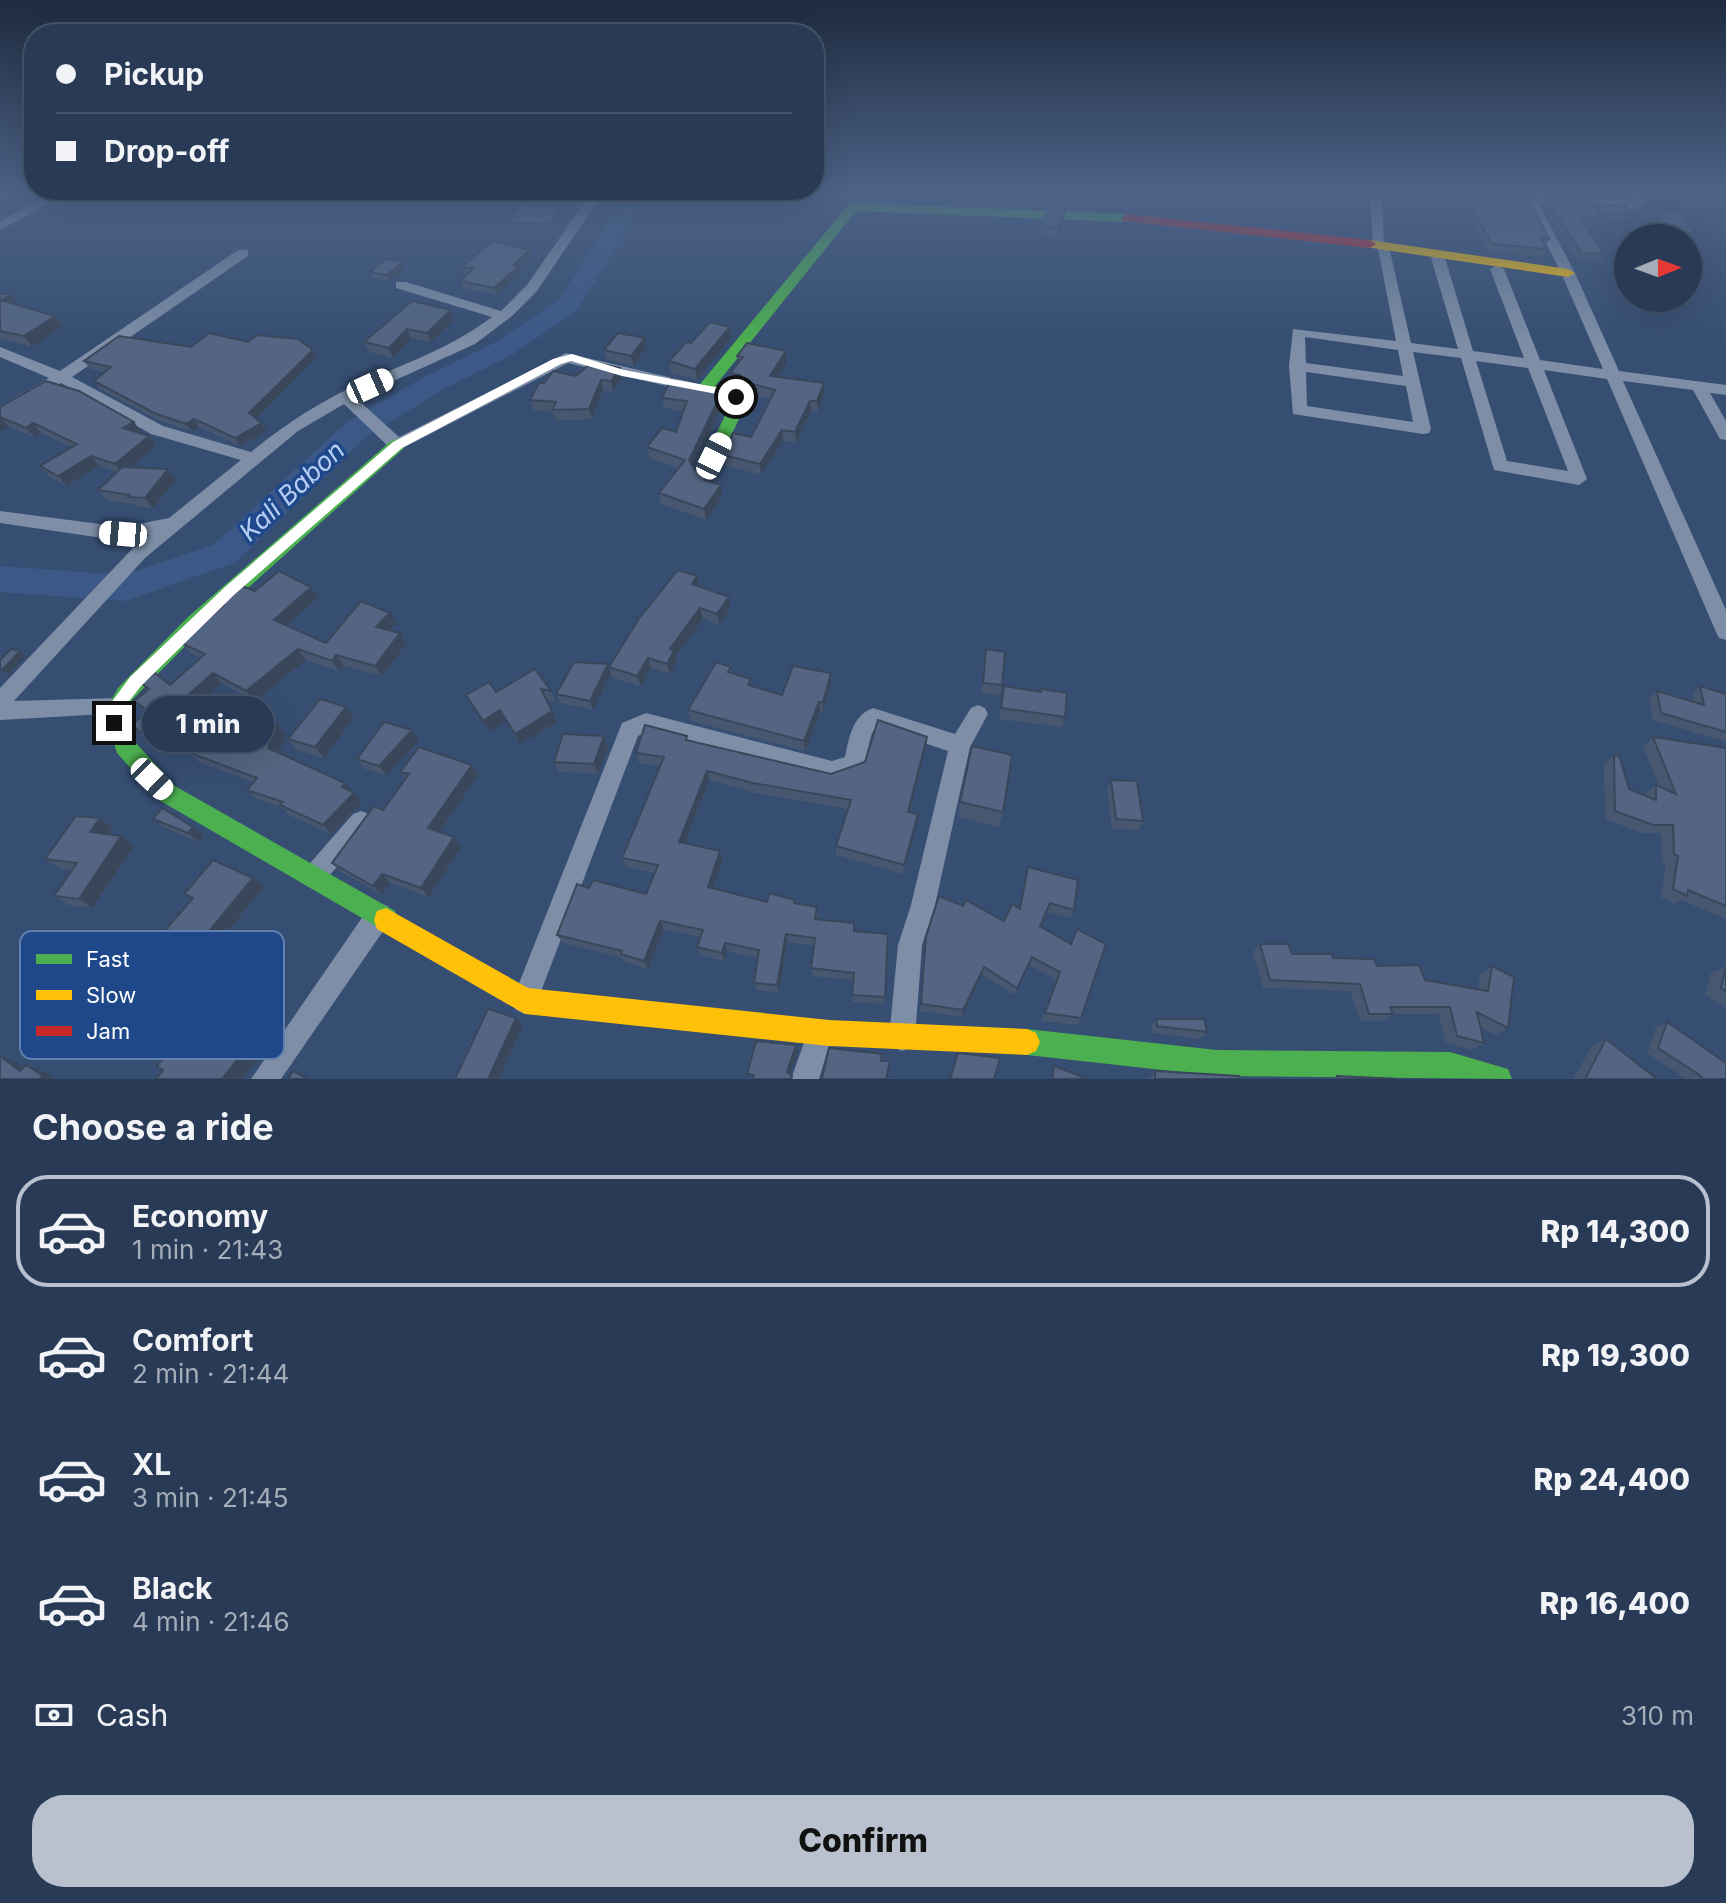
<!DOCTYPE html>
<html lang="en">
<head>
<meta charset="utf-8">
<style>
	body { margin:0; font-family:Inter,sans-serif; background:#344560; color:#f1f3f6; height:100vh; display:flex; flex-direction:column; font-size:30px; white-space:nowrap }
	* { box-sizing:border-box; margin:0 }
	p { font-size:26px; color:#a5adb9 }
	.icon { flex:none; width:44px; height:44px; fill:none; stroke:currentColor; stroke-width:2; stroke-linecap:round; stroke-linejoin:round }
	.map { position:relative; height:1079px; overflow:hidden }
	.side { display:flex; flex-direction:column; background:#283a56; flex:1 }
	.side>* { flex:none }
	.guide { position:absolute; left:24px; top:24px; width:800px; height:176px; border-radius:32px; box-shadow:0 8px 32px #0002,0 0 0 2px #44546c; display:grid; align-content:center; height:176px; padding:0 32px; background:#283a56 }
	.needle { width:52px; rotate:89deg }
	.buttons { position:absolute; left:1614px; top:224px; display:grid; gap:16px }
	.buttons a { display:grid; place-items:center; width:88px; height:88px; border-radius:50%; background:#283a56; box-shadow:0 8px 32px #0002,0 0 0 2px #44546c; font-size:40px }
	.end { position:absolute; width:36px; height:36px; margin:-18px; border:10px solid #fff; background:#111; box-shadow:0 0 0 4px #111 }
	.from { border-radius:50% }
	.bubble { position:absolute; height:56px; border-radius:28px; background:#283a56; box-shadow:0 8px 32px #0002,0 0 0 2px #44546c; font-size:26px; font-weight:800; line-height:56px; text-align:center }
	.car { position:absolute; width:24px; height:48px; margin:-24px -12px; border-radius:10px; box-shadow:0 0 6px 2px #0007; background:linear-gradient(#fff 24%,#345 0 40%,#fff 0 76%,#345 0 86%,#fff 0) }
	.guide b { display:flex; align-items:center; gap:28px; height:76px; font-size:30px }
	.guide b+b { border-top:2px solid #44546c }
	.guide i { width:20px; height:20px; background:#f1f3f6 }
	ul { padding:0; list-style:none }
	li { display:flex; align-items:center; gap:24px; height:112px; margin:0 16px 12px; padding:0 16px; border:4px solid transparent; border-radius:32px }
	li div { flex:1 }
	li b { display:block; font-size:30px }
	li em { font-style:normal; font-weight:800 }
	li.active { border-color:#b9c1ce }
	li>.icon { width:72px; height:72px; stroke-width:1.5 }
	h2 { padding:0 32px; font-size:36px; line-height:96px }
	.pay { display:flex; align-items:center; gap:20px; height:88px; padding:0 32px; font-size:30px }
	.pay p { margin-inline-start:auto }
	.cta { display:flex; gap:16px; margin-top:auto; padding:16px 32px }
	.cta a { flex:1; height:92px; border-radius:32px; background:#b9c1ce; color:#111; font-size:32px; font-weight:800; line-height:92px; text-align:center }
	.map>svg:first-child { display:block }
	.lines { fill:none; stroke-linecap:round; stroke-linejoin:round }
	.river { fill:#3b5887; fill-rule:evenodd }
	.street { fill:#7d8ea6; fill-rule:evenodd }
	.fast { fill:#4caf50; fill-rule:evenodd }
	.slow { fill:#ffc107; fill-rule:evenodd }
	.jam { fill:#c62828; fill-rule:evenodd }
	.wall { fill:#475770 }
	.shaded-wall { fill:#3a475b }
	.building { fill:#536582; stroke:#3a475b; stroke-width:2 }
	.route { fill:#fff }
	.labels { text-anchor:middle; stroke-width:7; stroke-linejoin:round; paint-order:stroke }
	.water-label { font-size:26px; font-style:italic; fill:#b5cef3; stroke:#1e488a }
	.key { fill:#1e488a; stroke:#627fad; stroke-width:2 }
	.key-label { font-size:22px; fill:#fff }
</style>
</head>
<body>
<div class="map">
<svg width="1726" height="1079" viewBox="0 0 1726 1079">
	<rect width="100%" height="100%" fill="#364e72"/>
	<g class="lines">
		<path class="river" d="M627,193H649L578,309L512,355L444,389L367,436L235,563L125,601L0,592V566L125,575L213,545L347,422L424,377L494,343L560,299Z"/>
		<path class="street" d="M53,193H68L0,230V221Z
			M591,193H603L537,291L512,316L475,344L356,398L399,437L566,353L698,384L701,387L698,390L693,392L568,363L397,451L391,449L344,404L298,431L145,558L14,701L116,698L123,701L126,707L123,713L0,720V688L133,548L149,535L123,541L0,523V511L123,527L169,518L241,460L151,434L61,383L0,418V406L49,378L0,357V347L60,371L238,250H248V256L72,377L163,426L251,452C279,429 306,411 338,394C390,368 446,352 492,317L396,288V282H406L501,311L527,285Z
			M1370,193H1382L1384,247L1390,251L1411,343L1458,349L1431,258L1438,254L1445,258L1473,351L1524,358L1490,269L1497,265L1504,269L1540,360L1603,369L1561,273L1524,199L1530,195L1633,201L1627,193H1639L1645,201L1637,209L1538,203L1575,273L1619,371L1726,385V395L1710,393L1726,421V440L1720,439L1693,390L1623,381L1726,610V640L1719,638L1716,632L1607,379L1544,370L1587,479L1579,485L1494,470L1461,358L1413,352L1431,429L1429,433L1423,434L1293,414L1289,366L1293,329L1396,341L1378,249L1373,245ZM1305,337L1398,350L1403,376L1306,363ZM1476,361L1528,368L1568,471L1507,461ZM1306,372L1406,386L1413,422L1307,406Z
			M978,705L985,708L988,714L970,747L935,905L922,945L915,1038L911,1047L902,1051L893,1047L889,1038L898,945L911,905L948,751L877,727L872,733L862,771L832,781L647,732L638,736L534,1010L525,1014L516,1010L512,1001L622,723L646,713L832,761L845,757C849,738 852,716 873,708L955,734L971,708Z
			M361,811L369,814L372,822L369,830L321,885L313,889L305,885L301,877L305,869L353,814Z
			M379,903L388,906L391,915L388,924L281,1079H251L370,906Z
			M820,1019L829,1023L833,1032L819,1079H791L811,1023Z"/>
		<path class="fast" d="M853,203L1127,214L1133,218L1127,222L856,211L715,386L736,389L747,402L712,476H700L698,472L731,403L726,397L699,392L696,389L849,204Z
			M397,439L403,441L405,445L403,449L202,629L132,700L125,714L134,741L175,786L395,911L398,920L395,929L386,932L159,800L117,753L104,713L118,688L188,617L391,441Z
			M1027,1029L1217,1050L1450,1052L1508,1069L1512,1079L1217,1076L1027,1055L1018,1051L1014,1042L1018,1033Z"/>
		<path class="slow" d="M1370,240L1568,269L1575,273L1568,277L1365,247V241Z
			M386,908L528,988L829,1020L1027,1029L1036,1033L1040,1042L1036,1051L1027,1055L829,1046L525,1014L377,929L374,920L377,911Z"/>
		<path class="jam" d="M1127,214L1370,240L1376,244L1370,248L1123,221L1121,218Z"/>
	</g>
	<path class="wall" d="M104,193L73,210L52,205L45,194Z
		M1464,193L1549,239L1545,246L1547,249L1543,257L1488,252L1460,201Z
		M1581,193H1614L1612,197L1583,196Z
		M1547,200L1594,207L1595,204L1632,215L1629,220L1602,218L1598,225H1586L1604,254L1600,261L1577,259L1543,206Z
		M558,207L560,215L552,232L512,231L509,223Z
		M1651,208L1696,233L1692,238L1664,236L1647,214Z
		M1065,213L1063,224L1056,239L1040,236L1041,225Z
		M530,250L532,257L520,268L521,273L497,295L463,288L460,281L468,274H465L462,267Z
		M405,268L390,281L372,277L370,272Z
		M0,293L10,295L18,305L63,326L32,347L0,339Z
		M451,310L454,320L431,342L411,338L393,358L369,352L364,342Z
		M645,338L646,347L634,366L606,359L604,350Z
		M731,338L697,380L671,373L669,361L691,343Z
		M248,342L313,350L317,357L256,419L262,423L267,431L240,446L199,427L192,431L160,421L100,389L94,381L105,372L90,369L84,361L191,347Z
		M737,356L787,362L777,377L824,383V394L818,412L811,411L796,443L783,441L761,475L724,465L723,455L751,437L770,399L747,393L741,386L732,383L730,373L738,364Z
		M620,368L622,378L613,392L603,390L592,419L556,421L553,412L533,410L530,400L544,383Z
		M721,394L723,405L693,467L695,470H711L713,481L712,482L721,485L722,496L706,520L661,504L659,493L678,468L649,458L647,447L676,432L683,411L664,408L662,398Z
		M0,407L134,422L141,432L139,433L149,436L156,446L130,468L168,469L176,480L153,508L136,507L134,504L107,501L98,490L117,472L99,466L67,486L49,476L40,466L72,447L41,433L35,437L9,427L0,432Z
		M697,576L699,586L729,597L730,608L719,625L703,619L676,656L677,661L670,674L651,668L641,686L612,678L611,673L593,710L560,703L556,694L609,667Z
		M255,591L318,598L287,626L326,643L396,623L389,631L406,644L382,676L344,666L339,671L306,660L255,701L222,683L202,701L226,715L286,734L279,753L345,783L362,802L331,834L289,815L283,808L257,799L247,790L253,782L199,762L188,752L191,750L171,740L160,749L131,725L146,712L134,701L148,690L141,683L170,685L201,658L191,653L181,643L222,606L219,603Z
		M986,649L1002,685L1000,696L981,693Z
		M731,667L732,673L752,686L782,695L831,683L823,713L820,712L805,751L691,721L688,710Z
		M535,669L551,691L556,702L546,700L557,722L520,744L506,721L489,731L466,695L496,692Z
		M1004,686L1065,717L1062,727L999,719Z
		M1700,686L1726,694V742L1653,720L1649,698L1657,691L1694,702L1692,694Z
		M354,718L324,758L296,750L288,739Z
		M927,737L926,747L910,812L918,814L917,824L903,874L836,855V846L848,809L755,793L709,780L685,843L720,851L723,860L713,888L767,902L796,904L817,907L818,919L854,923L855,931L888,934L884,1004L852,1002L853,980L812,976L811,968L814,946L787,942L779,993L756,990L754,983L758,958L727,951L724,961L700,955L697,947L700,937L664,929L648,969L625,962L622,958L563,943L557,935L589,888L646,894L655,873L626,867L622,858L660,766L639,763L636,753L688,740L831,774Z
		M1653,737L1726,748V919L1681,900L1675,904L1661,897L1666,864L1662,862L1661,833H1642L1605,819L1604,764L1614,756L1629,789L1645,795V794L1656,785L1659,787L1643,746Z
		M419,740L387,776L365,769L357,759Z
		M608,747L598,774L559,772L554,762Z
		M400,772L478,775L439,832L454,837L461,847L429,897L390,883L382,895L341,872L332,863L383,810L405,779Z
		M1111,780L1143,821L1139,830L1112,829L1107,790Z
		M960,802L1003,812L999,827L958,817Z
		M153,819L204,836L199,842L165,828Z
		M113,828L108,835L121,836L134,846L92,908L68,905L54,896L72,870L59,868L45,859Z
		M1028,867L1074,910L1070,918L1047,912L1041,927L1081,1018L1077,1025L1041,1021L1056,980L1029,965L1014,995L982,975L962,1017L920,1011L925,946L963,906L1004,921L1019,908Z
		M264,887L209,954L166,929L192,900L184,894Z
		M1260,944L1292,954L1333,958L1377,966L1425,980L1478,989L1480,974L1492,966L1508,1028L1496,1035L1480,1027L1484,1043L1472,1050L1445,1043L1439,1014H1393L1383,1021H1360L1350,991L1263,988L1253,952Z
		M1726,966V1008L1705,995L1711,973Z
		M1156,1019L1207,1032L1200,1039L1152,1033L1151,1026Z
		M1667,1022L1726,1079H1686L1647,1053L1656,1027Z
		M1606,1039L1657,1079H1573L1592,1046Z
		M1155,1071L1240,1079H1149Z"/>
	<path class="shaded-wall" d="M78,193H104L73,210L66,200Z
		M558,207L560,215L552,232L550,224Z
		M1065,213L1063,224L1056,239L1058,228Z
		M530,250L532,257L520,268L521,273L497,295L494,288L513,265Z
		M403,262L405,268L390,281L387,275Z
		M10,295L18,305L1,300Z
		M451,310L454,320L431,342L427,333Z
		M55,316L63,326L32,347L24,336Z
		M730,327L731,338L697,380L695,369Z
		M407,329L411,338L393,358L389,348Z
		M645,338L646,347L634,366L631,356Z
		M313,350L317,357L254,421L249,413Z
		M786,351L787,362L771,387L770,376Z
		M620,368L622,378L613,392L611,381Z
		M601,380L603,390L592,419L589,409Z
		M824,383V394L818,412L817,401Z
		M721,394L723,405L691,471L689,460Z
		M810,401L811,411L796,443L795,432Z
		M0,417L9,427L0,432Z
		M194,419L199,427L192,431L186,424Z
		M134,422L141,432L131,437L123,428Z
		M33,423L41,433L35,437L26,428Z
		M262,423L267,431L240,446L235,438Z
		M782,430L783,441L761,475L760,464Z
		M149,436L156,446L123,474L115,464Z
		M91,456L99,466L67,486L58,476Z
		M168,469L176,480L153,508L145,498Z
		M711,470L713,481L706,491L704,480Z
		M721,485L722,496L706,520L704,509Z
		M697,576L699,587L692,584Z
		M311,587L318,598L282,630L274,620Z
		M729,597L730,608L719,625L717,614Z
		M700,608L703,619L676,656L677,661L670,674L667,664L670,649Z
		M390,613L396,623L382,637L376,627Z
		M400,633L406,644L382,676L375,666Z
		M298,649L306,660L255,701L246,691Z
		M20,651L26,656L8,675L2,670Z
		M336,655L344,666L339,671L332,661Z
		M648,658L651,668L641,686L637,676Z
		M608,664L611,673L593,710L590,701Z
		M213,673L222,683L199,704L189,694Z
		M831,673V683L823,713V702Z
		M819,702L820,712L805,751L804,741Z
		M346,707L354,718L324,758L315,747Z
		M500,710L506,721L489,731L483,721Z
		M552,711L557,722L520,744L515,734Z
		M277,724L286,734L277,758L268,748Z
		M161,730L171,740L160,749L150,739Z
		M412,730L419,740L387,776L379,766Z
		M604,736L608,747L598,774L594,764Z
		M927,737L926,747L907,821L908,812Z
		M472,765L478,775L435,838L428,828Z
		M707,771L709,780L682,851L679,842Z
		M345,783L353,792L342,787Z
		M354,793L362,802L331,834L323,825Z
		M918,814L917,824L903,874L904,865Z
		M100,818L113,828L103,842L90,832Z
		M193,827L204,836L199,842L188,833Z
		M121,836L134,846L92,908L79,899Z
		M454,837L461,847L429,897L421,888Z
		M720,851L723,860L711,895L708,887Z
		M382,874L390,883L382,895L373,886Z
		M253,878L264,887L209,954L197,946Z
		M660,921L664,929L648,969L644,961Z
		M786,934L787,942L779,993L777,985Z
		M725,943L727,951L724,961L722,953Z
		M984,967L982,975L962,1017L963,1010Z
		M271,983L284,992L260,1023L246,1014Z
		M516,1018L523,1025L499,1079H488Z
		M265,1025L278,1034L242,1079H222Z
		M796,1045L798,1052L788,1078L787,1072Z
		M0,1056L16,1062L37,1077L20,1071Z
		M26,1065L43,1071L54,1079H40Z"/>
	<path class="building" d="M48,193H78L66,200L45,194Z
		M1464,193L1475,198H1528L1549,239H1541L1547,249L1492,244Z
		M1547,200L1591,203L1602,219H1582L1604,254L1581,253Z
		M1595,204L1626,206L1632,215L1601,212Z
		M521,205L558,207L550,224L509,223Z
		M1651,208L1678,211L1696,233L1668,231Z
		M1047,212L1065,213L1058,228L1041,225Z
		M492,241L530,250L513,265L519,266L494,288L460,281L474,268L462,267Z
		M386,259L403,262L387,275L370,272Z
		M0,293L10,295L1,300L55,316L24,336L0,331Z
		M412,301L451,310L427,333L407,329L389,348L364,342Z
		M710,322L730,327L695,369L669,361L686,342L691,343Z
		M209,333L248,342L257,335L298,339L313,350L249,413L262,423L235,438L194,419L186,424L154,413L94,381L111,367L84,361L119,336L191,347Z
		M618,333L645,338L631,356L604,350Z
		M747,343L786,351L770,376L824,383L817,401H810L795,432L782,430L760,464L723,455L733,433L751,437L775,390L745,382L740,375L730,373L743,357L737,356Z
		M592,362L620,368L611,381L601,380L589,409L552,410L556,402L530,400L539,383H544L553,371L576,376Z
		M671,379L721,394L689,460L695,470H711L704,480L721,485L704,509L659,493L685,460L647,447L662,428L676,432L687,401L662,398Z
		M46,381L79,391L134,422L123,428L149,436L115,464L91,456L58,476L40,466L77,444L33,423L26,428L0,417V407Z
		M122,467L168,469L145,498L128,497L130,495L98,490Z
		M678,570L697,576L692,584L729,597L717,614L700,608L670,649L674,651L667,664L648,658L637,676L609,667L638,620Z
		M279,571L311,587L274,620L326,643L361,601L390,613L376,627L400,633L375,666L336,655L332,661L298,649L246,691L213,673L189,694L226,715L232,709L262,724L265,720L277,724L268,748L345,783L342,787L354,793L323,825L280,805L283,802L247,790L257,778L188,752L194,747L161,730L150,739L131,725L149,711L134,701L149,689L141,683L155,673L170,685L205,654L181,643L224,605L219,603L239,585L255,591Z
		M11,649L20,651L2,670L0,669V660Z
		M986,649L1005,652L1002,685L983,683Z
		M574,662L608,664L590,701L556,694Z
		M716,662L731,667L728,672L751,679L748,685L782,695L793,666L831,673L823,702H819L804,741L688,710Z
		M535,669L551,691L541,689L552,711L515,734L500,710L483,721L466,695L489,682L496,692Z
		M1004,686L1041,692V689L1067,693L1065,717L1001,708Z
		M1700,686L1726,694V732L1661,713L1657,691L1704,705Z
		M320,699L346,707L315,747L288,739Z
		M878,720L927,737L908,812L918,814L904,865L836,846L851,800L753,783L707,771L679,842L720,851L708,887L767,902L769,893L795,900L794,903L817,907L815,919L854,923V931L888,934L885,997L852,995L854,973L811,968L815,938L786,934L777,985L754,983L759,950L725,943L722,953L697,947L703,930L660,921L644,961L621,954L622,951L557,935L577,884L589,888L593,880L646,894L658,865L622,858L664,757L636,753L645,725L687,736L686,740L831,774L865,762Z
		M384,722L412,730L379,766L357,759Z
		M563,734L604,736L594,764L554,762Z
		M1653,737L1726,748V906L1688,890L1687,896L1673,889L1678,856L1674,854L1673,825H1653L1615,811L1614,756L1619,755L1629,789L1656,800V785L1676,794Z
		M972,746L1012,755L1003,812L960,802Z
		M419,747L472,765L428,828L454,837L421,888L382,874L373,886L332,863L374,806L383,810L409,774L400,772Z
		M1111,780L1137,781L1143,821L1116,819Z
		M162,808L193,827L188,833L153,819Z
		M76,816L100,818L90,832L121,836L79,899L54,896L77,863L45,859Z
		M213,860L253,878L197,946L166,929L193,898L184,894Z
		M1028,867L1078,880L1074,910L1050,903L1040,926L1071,944L1077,929L1106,944L1081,1018L1045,1013L1060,972L1032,957L1017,988L984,967L963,1010L921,1004L926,937L939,896L963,906L966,900L1004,921L1012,904L1020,909Z
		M1260,944H1288L1292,954H1332L1333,958L1374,959L1377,966L1419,965L1425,980L1488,991L1492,966L1514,977L1508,1028L1477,1012L1484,1043L1457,1036L1450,1007H1390L1393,1014H1369L1360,984L1270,980Z
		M237,963L271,983L246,1014L265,1025L222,1079H156L163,1070L157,1066Z
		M1726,967V991L1721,988Z
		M488,1009L516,1018L488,1079H455Z
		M1156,1019H1204L1207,1032L1157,1026Z
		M1667,1022L1726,1063V1079H1703L1698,1074L1658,1048Z
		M1606,1039L1657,1079H1585Z
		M756,1041L796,1045L787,1072L792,1076L791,1079H753L754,1075L747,1074Z
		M829,1048L882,1054L881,1061H890L886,1079H822Z
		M958,1053L1000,1058L994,1079H950Z
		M0,1056L20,1071L26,1065L43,1076L40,1079H0Z
		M1054,1066L1088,1079H1052Z
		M293,1071L308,1079H288Z
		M1155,1071L1239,1076L1240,1079H1155Z
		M1337,1076L1398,1079H1338Z"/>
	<linearGradient id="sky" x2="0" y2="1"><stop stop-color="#1e2b3f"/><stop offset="0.56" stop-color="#4c6387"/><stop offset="1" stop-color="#4c6387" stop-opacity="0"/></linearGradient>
	<rect width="1726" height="344" fill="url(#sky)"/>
	<path class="route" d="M572,354L624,370L731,390L741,397L736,401L727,396L622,376L571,361L561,364L402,448L235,594L141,686L123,709L120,727H109L108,707L130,677L226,586L393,442L553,359Z"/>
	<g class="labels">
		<g class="water-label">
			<text transform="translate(292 491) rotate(-43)" y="9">Kali Babon</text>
		</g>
	</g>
	<rect x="20" y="931" width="264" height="128" rx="12" class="key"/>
	<rect x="36" y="954" width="36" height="10" fill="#4caf50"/>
	<rect x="36" y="990" width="36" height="10" fill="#ffc107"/>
	<rect x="36" y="1026" width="36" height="10" fill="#c62828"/>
	<g class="key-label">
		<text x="86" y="967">Fast</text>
		<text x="86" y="1003">Slow</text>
		<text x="86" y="1039">Jam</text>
	</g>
</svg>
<div class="buttons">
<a><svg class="needle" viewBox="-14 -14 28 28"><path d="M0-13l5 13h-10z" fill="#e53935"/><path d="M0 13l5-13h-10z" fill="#a5adb9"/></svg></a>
</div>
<i class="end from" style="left:736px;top:397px"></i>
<i class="end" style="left:114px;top:723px"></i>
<div class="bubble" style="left:142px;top:696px;width:132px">1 min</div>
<i class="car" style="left:370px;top:386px;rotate:66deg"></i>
<i class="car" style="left:714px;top:456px;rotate:26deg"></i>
<i class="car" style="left:123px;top:534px;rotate:275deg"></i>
<i class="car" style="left:152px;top:779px;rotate:134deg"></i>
<div class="guide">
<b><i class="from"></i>Pickup</b>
<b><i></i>Drop-off</b>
</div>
</div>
<section class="side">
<h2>Choose a ride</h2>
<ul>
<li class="active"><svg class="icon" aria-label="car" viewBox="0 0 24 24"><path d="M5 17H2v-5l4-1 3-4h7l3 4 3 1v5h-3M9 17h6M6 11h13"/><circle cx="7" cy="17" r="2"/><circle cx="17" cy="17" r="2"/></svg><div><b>Economy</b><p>1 min · 21:43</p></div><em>Rp 14,300</em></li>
<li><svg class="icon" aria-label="car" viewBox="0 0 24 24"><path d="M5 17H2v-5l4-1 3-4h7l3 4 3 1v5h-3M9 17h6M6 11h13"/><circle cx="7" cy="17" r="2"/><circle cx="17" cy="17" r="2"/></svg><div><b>Comfort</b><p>2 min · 21:44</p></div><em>Rp 19,300</em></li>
<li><svg class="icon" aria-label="car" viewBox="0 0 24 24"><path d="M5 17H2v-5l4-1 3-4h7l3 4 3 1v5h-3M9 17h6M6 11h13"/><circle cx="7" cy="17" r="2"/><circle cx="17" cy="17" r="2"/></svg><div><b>XL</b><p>3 min · 21:45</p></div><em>Rp 24,400</em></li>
<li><svg class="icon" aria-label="car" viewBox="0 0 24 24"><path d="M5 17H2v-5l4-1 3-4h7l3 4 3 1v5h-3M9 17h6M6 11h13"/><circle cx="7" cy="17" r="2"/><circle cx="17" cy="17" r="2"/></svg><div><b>Black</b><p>4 min · 21:46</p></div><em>Rp 16,400</em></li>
</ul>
<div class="pay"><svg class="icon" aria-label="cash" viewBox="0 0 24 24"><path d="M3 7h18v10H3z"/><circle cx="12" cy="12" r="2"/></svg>Cash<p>310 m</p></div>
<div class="cta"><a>Confirm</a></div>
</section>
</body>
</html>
